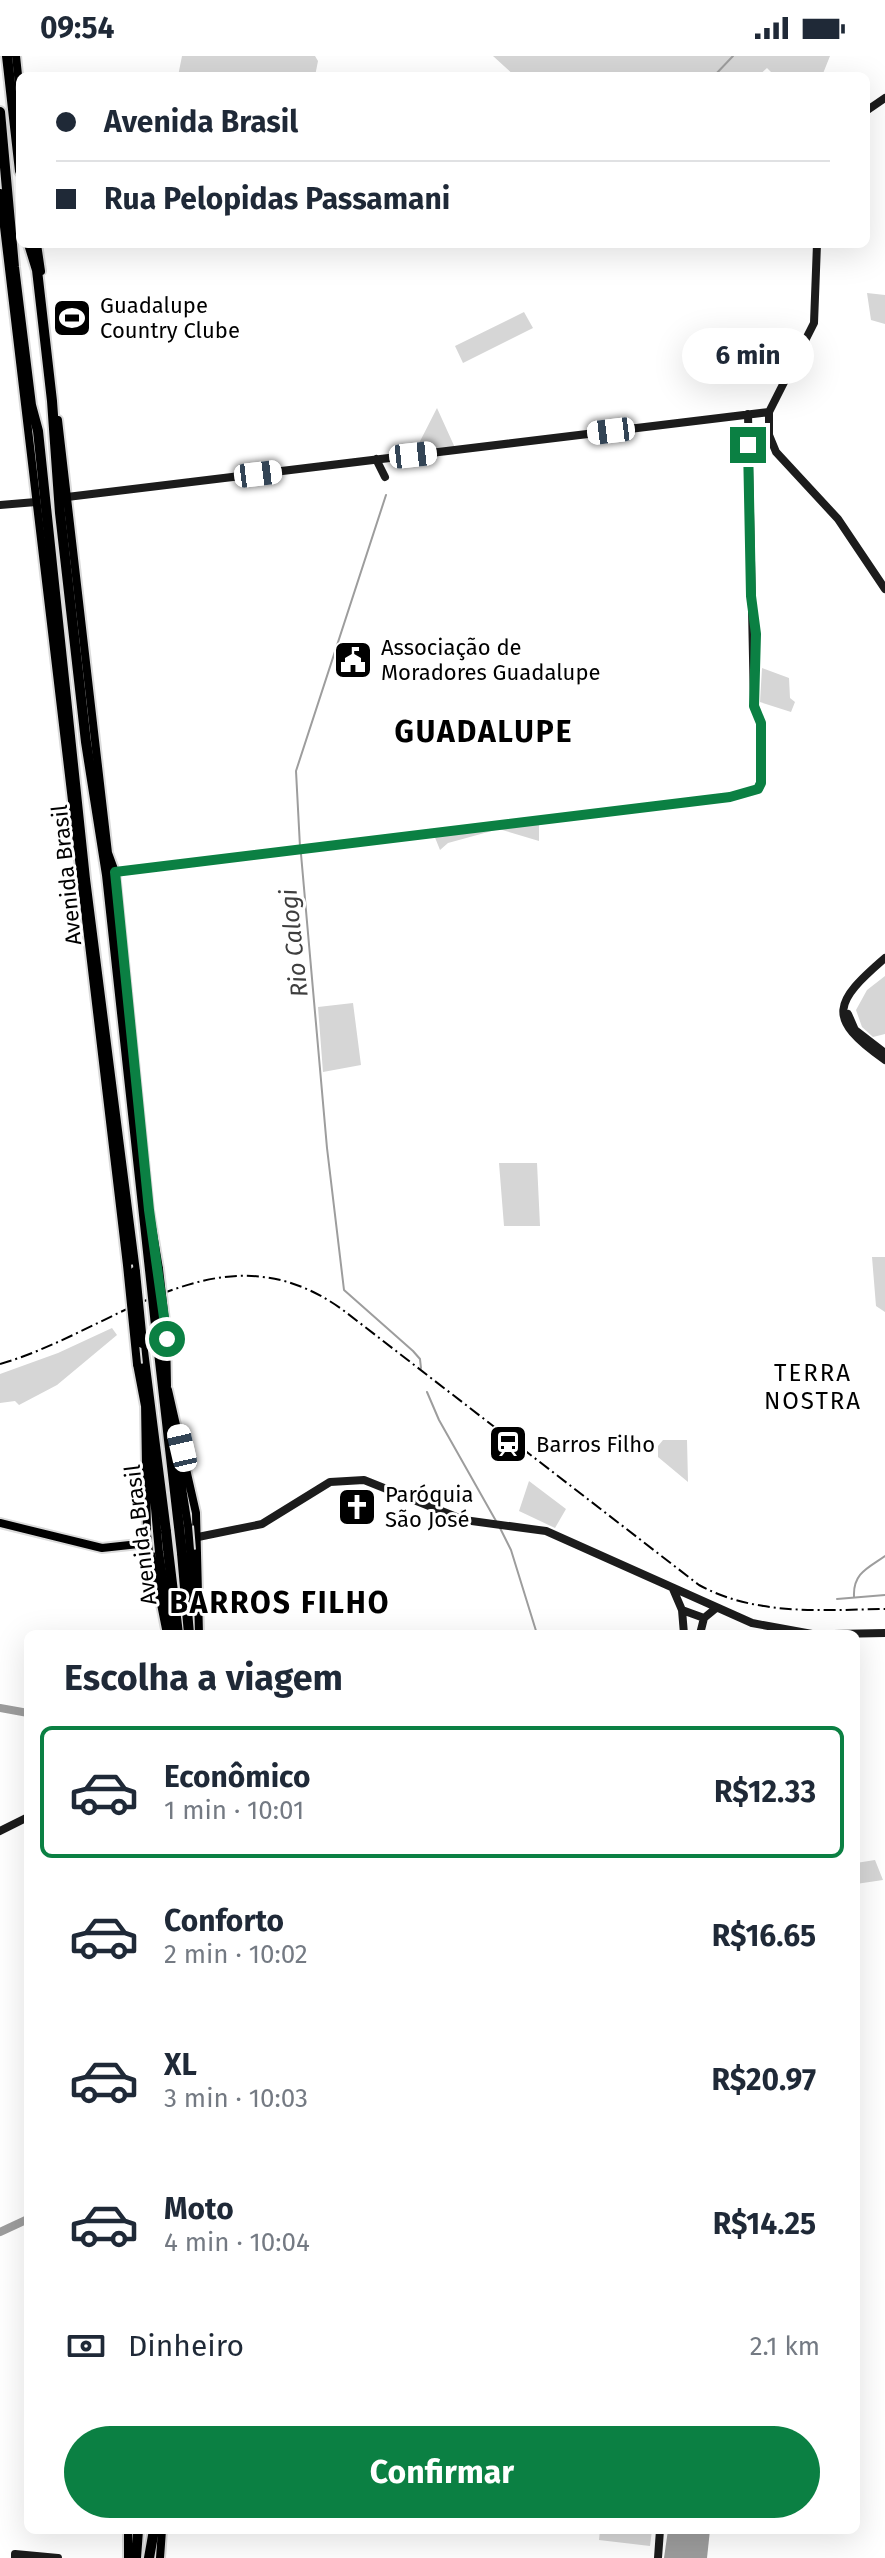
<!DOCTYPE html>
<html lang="pt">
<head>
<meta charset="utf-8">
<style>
	body { margin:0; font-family:"Fira Sans",sans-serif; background:#f2f2f3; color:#1f2937; height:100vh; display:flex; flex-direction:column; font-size:30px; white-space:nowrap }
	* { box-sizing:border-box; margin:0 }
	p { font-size:26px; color:#747a83 }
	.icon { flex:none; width:44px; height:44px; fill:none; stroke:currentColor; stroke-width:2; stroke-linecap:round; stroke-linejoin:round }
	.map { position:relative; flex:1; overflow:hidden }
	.panel { position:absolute; left:24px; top:1574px; width:836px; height:904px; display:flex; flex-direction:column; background:#fff; border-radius:12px; box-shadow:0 8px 32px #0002 }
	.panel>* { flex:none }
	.top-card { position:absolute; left:16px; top:16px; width:854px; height:176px; border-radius:12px; box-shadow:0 8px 32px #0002; display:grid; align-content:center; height:176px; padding:0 40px; background:#fff }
	.end { position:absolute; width:36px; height:36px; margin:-18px; border:10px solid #0b8043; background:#fff; box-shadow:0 0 0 4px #fff }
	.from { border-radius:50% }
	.bubble { position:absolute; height:56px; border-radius:28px; background:#fff; box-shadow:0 8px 32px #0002; font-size:26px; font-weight:700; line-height:56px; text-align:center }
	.car { position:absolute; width:24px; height:48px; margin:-24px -12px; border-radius:10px; box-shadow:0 0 6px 2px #0007; background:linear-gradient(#fff 24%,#345 0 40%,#fff 0 76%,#345 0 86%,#fff 0) }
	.top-card b { display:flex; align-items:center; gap:28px; height:76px; font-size:30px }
	.top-card b+b { border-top:2px solid #e0e1e3 }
	.top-card i { width:20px; height:20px; background:#1f2937 }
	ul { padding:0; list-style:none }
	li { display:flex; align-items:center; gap:24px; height:132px; margin:0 16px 12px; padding:0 24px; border:4px solid transparent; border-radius:12px }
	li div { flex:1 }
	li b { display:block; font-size:30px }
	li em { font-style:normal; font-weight:700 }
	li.current { border-color:#0b8043 }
	li>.icon { width:72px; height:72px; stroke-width:1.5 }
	h2 { padding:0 40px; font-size:36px; line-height:96px }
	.pay { display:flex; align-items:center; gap:20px; height:88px; padding:0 40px; font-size:30px }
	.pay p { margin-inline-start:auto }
	.cta { display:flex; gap:16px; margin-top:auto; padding:16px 40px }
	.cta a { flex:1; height:92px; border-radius:48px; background:#0b8043; color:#fff; font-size:32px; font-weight:700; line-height:92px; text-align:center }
	.status { display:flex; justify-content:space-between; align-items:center; height:56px; padding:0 40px; background:#fff; direction:ltr }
	.status svg { height:22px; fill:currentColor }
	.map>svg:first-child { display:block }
	.green { fill:#d6d6d6 }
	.water { fill:#9d9d9d }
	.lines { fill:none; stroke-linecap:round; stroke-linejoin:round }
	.stream { stroke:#9d9d9d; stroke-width:2 }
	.river { stroke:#9d9d9d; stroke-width:8 }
	.primary-casing { stroke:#dbdbdb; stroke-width:12 }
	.highway-casing { stroke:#dbdbdb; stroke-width:14 }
	.secondary { stroke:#1c1c1c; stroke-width:8 }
	.primary { stroke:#000; stroke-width:8 }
	.highway { stroke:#000; stroke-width:10 }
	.rail { stroke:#000; stroke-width:2; stroke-dasharray:12 4 2 4; stroke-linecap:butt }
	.primary-bridge-casing { stroke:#dbdbdb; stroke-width:12; stroke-linecap:butt }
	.highway-bridge-casing { stroke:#dbdbdb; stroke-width:14; stroke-linecap:butt }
	.primary-bridge { stroke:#000; stroke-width:8 }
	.highway-bridge { stroke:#000; stroke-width:10 }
	.route { stroke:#0b8043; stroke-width:10 }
	.labels { text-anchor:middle; stroke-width:6; stroke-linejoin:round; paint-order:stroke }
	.poi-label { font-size:22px; fill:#000; stroke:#fff; text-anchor:start }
	.street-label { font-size:22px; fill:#000; stroke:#fff }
	.water-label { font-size:24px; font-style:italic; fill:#3e3e3e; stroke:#fff }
	.neighbourhood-label { font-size:24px; letter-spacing:2px; fill:#000; stroke:#fff }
	.district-label { font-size:30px; font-weight:bold; letter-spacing:2px; fill:#000; stroke:#fff }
</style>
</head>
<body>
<div class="status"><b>09:54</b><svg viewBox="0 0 49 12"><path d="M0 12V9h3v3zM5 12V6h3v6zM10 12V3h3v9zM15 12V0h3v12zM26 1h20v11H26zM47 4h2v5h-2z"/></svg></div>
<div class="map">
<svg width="885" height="2502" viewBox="0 0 885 2502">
	<rect width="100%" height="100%" fill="#fff"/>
	<path class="green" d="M182,0H315L318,5L315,20H178Z
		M493,0H830L822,20H775L767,12L758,20H515Z
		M867,237L885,239V268L871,264Z
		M524,256L533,272L463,307L455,290Z
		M437,352L456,394L413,399Z
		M762,612L789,622L790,642L795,646L791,656L760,646Z
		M539,764V785L499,773L448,787L440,794L434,779Z
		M885,920V978L873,981L862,971L856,954L867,934Z
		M353,947L361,1009L323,1016L318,951Z
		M499,1107H537L540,1170H504Z
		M872,1201H885V1256L876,1250Z
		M112,1272L117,1279L57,1329L19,1349L15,1345L0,1347V1318L58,1297Z
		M663,1384H687L688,1426L658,1401V1390Z
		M529,1425L566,1453L555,1472L519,1455Z
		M875,1804L883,1824L856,1828V1807Z
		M600,2474H652L650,2490L599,2484Z"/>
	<path class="water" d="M668,2474H710L707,2502H664Z"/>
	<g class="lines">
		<path class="stream" d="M714,20L733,0
			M300,791L296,715L386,439
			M301,798L327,1092L344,1234L413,1295L420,1303L421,1312
			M427,1336L439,1364L496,1465
			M499,1470L511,1494L537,1578
			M854,1540C853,1517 868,1512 885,1500
			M837,1543L885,1539"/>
		<path class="river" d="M0,1652L28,1657
			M0,2176L28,2163"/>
		<defs>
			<path id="primary" d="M16,0L20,38
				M0,137L127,1209
				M37,188L41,215
				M58,364L108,797L115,816L149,1154L159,1213
				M166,1274L167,1330
				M137,1308L145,1350
				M168,1334L196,1457L199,1578
				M145,1346L147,1478L167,1578
				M174,1380L188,1470
				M149,1384L157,1475
				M0,1467L102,1492L185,1483
				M190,1494L193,1541
				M159,1496L172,1578
				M128,2502V2474
				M160,2502L162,2474"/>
			<path id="highway" d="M7,0L20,115
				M0,56L14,211L31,349L38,375L85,823L135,1216
				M29,188L37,214L52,345L60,457L86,686L107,819L150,1214
				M157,1279L179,1471
				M142,1287L166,1476
				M168,1494L178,1578
				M182,1497L189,1578
				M136,2502L138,2474
				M149,2502L154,2474"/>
		</defs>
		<use href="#primary" class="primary-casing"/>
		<use href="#highway" class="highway-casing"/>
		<path class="secondary" d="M866,55L885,42
			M817,188L814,267L769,356V379L776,396L838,463L885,533
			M376,403L385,421
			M67,441L769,356
			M0,449L36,446
			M115,816L730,741L758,733L761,727V667L754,650L748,358
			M885,902C834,946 825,962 885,1004
			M848,958L855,974L885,997
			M198,1481L262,1468L330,1426L364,1424L464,1464L546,1475L752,1567L812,1578
			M673,1533L682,1554L684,1578
			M682,1554L704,1562
			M700,1578L704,1562L715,1553
			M834,1578L885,1577
			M0,1775L28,1761
			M15,2502V2498L58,2502
			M658,2502L660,2474"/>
		<use href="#primary" class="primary"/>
		<use href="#highway" class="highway"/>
		<path class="rail" d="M0,1308C118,1274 220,1165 343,1254L699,1529C756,1560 822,1554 885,1553"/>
		<defs>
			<path id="primary-bridge" d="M127,1209L137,1308
				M159,1213L166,1274
				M188,1470L190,1494
				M157,1475L159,1496"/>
			<path id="highway-bridge" d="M150,1214L157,1279
				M135,1216L142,1287
				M179,1471L182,1497
				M166,1476L168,1494"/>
		</defs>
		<use href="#primary-bridge" class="primary-bridge-casing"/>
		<use href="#highway-bridge" class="highway-bridge-casing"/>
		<use href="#primary-bridge" class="primary-bridge"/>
		<use href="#highway-bridge" class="highway-bridge"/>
	</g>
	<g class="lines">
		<path class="route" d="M167,1283L149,1154L115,816L730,741L758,733L761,727V667L754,650L756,578L751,540L748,389"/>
	</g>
	<defs>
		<symbol id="stadium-square" viewBox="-11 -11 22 22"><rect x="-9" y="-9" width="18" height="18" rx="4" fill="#000" stroke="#fff"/><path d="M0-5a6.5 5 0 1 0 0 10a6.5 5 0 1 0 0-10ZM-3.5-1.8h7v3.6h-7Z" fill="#fff"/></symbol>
		<symbol id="civic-square" viewBox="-11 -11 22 22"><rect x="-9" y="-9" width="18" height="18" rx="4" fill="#000" stroke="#fff"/><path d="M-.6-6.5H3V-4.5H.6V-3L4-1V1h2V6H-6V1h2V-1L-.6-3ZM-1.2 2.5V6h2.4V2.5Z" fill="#fff"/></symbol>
		<symbol id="station-square" viewBox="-11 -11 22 22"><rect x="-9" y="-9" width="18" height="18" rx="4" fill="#000" stroke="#fff"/><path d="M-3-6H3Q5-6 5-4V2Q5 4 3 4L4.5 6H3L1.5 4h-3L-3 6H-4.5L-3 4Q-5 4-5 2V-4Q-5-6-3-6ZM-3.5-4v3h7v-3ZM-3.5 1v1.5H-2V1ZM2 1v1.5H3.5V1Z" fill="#fff"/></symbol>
		<symbol id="church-square" viewBox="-11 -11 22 22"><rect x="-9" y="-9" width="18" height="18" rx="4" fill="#000" stroke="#fff"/><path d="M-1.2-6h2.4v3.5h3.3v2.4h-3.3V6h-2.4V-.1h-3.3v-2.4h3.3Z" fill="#fff"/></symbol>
	</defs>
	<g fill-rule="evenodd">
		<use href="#stadium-square" x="50" y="240" width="44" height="44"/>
		<use href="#civic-square" x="331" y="582" width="44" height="44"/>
		<use href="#station-square" x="486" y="1366" width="44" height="44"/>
		<use href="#church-square" x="335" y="1429" width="44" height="44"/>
	</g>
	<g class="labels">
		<g class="poi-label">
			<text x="100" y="257">Guadalupe<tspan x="100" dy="25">Country Clube</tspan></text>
			<text x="381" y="599">Associação de<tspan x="381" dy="25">Moradores Guadalupe</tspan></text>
			<text x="536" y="1396">Barros Filho</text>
			<text x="385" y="1446">Paróquia<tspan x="385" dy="25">São José</tspan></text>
		</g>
		<g class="street-label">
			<text transform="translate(66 819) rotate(-96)" y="8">Avenida Brasil</text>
			<text transform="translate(140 1479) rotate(-97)" y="8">Avenida Brasil</text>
		</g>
		<g class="water-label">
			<text transform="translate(294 887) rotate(-96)" y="8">Rio Calogi</text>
		</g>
		<g class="neighbourhood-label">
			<text x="813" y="1325">TERRA<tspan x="813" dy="28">NOSTRA</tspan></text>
		</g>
		<g class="district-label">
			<text x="484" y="686">GUADALUPE</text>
			<text x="280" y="1557">BARROS FILHO</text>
		</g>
	</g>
</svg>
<i class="end from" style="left:167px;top:1283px"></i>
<i class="end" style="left:748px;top:389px"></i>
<div class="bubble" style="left:682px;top:272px;width:132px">6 min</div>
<i class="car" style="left:611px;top:375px;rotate:263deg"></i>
<i class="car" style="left:413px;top:399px;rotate:84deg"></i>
<i class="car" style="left:258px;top:418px;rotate:83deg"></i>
<i class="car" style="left:182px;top:1392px;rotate:347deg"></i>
<div class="top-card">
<b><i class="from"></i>Avenida Brasil</b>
<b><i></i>Rua Pelopidas Passamani</b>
</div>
<section class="panel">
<h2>Escolha a viagem</h2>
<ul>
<li class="current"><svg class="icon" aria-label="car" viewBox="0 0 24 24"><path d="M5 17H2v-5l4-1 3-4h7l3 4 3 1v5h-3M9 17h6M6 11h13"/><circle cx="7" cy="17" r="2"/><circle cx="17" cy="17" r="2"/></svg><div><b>Econômico</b><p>1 min · 10:01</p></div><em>R$12.33</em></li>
<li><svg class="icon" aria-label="car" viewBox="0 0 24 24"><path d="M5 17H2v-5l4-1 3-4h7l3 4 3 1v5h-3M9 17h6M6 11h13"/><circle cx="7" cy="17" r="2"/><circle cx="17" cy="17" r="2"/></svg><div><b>Conforto</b><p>2 min · 10:02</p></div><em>R$16.65</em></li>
<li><svg class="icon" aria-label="car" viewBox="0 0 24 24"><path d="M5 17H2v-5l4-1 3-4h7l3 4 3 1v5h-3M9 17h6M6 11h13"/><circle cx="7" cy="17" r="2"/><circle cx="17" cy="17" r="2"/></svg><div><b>XL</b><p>3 min · 10:03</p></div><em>R$20.97</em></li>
<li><svg class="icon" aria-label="car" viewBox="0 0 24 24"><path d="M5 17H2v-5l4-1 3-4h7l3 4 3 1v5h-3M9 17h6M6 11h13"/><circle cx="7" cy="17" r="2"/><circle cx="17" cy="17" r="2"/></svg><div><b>Moto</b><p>4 min · 10:04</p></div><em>R$14.25</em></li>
</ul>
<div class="pay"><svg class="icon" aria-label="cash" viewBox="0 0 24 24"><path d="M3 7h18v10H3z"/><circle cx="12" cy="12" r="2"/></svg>Dinheiro<p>2.1 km</p></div>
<div class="cta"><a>Confirmar</a></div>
</section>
</div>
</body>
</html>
